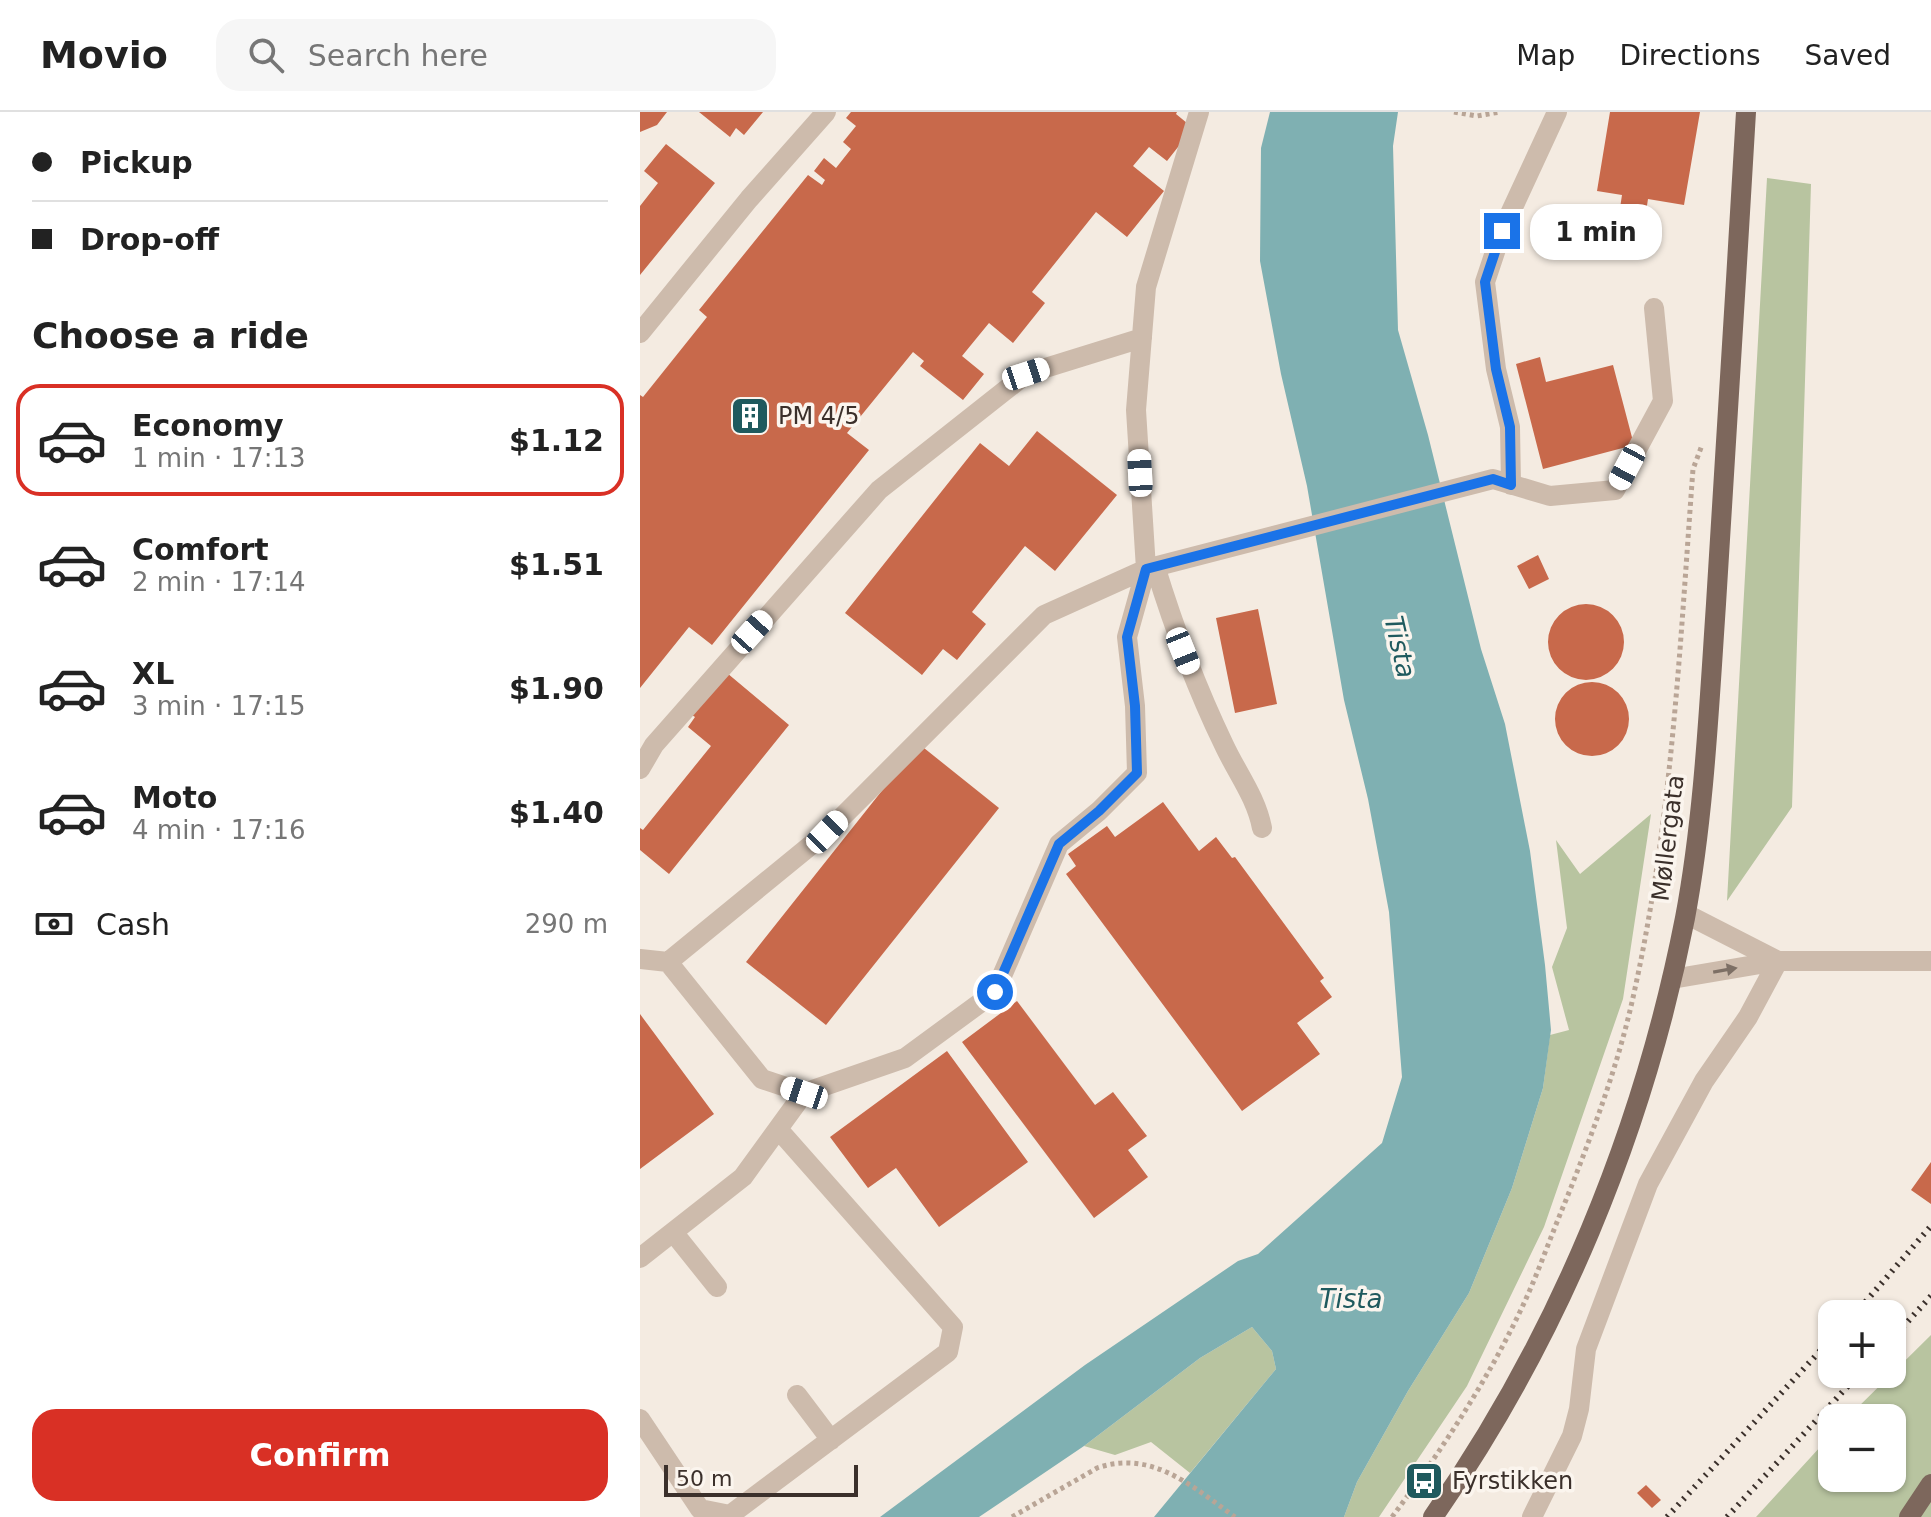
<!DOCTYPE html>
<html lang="en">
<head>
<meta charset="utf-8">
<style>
	body { margin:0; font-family:"DejaVu Sans",sans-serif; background:#f6f6f6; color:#222; height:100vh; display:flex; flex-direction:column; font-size:30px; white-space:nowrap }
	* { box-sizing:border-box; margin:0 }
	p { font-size:26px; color:#767676 }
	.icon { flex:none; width:44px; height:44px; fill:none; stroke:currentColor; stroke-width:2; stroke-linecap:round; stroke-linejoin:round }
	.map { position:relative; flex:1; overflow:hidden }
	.details { display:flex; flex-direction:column; background:#fff; width:640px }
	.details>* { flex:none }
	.guide { display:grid; align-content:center; height:176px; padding:0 32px; background:#fff }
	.controls { position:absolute; left:1178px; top:1188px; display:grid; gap:16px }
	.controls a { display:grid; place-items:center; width:88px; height:88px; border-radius:16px; background:#fff; box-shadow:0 2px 6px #0004; font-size:40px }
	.scale { position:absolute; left:24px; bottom:20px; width:194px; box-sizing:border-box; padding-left:8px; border:4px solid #3b302b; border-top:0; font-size:22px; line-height:28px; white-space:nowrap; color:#3b302b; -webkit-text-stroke:6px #fbf5ee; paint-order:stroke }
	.end { position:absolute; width:36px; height:36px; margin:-18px; border:10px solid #1a73e8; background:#fff; box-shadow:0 0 0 4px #fff }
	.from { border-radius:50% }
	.bubble { position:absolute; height:56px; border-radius:24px; background:#fff; box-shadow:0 2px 6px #0004; font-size:26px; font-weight:700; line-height:56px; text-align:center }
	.car { position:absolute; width:24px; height:48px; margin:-24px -12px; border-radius:10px; box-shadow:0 0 6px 2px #0007; background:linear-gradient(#fff 24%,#345 0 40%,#fff 0 76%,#345 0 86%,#fff 0) }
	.guide b { display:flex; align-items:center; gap:28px; height:76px; font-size:30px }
	.guide b+b { border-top:2px solid #e0e0e0 }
	.guide i { width:20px; height:20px; background:#222 }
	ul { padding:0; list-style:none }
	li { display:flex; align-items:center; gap:24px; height:112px; margin:0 16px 12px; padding:0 16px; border:4px solid transparent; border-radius:24px }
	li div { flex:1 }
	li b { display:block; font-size:30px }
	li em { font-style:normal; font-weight:700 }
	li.selected { border-color:#d93025 }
	li>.icon { width:72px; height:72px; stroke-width:1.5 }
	h2 { padding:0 32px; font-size:36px; line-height:96px }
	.pay { display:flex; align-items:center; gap:20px; height:88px; padding:0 32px; font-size:30px }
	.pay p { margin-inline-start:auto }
	.button { display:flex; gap:16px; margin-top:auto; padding:16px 32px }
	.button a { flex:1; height:92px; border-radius:24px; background:#d93025; color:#fff; font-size:32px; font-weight:700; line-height:92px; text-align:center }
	header { display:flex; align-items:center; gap:48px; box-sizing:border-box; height:112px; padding:0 40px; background:#fff; border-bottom:2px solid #e0e0e0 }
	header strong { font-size:38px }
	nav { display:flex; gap:44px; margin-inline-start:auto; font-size:28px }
	.search { width:560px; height:72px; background:#f6f6f6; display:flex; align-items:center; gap:20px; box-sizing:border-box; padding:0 28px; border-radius:24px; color:#767676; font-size:30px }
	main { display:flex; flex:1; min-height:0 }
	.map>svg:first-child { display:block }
	.green { fill:#b8c4a0 }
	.water { fill:#7fb0b2 }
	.building { fill:#c8694b }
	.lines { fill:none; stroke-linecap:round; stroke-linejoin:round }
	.path { stroke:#b9a596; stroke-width:5; stroke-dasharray:4 4; stroke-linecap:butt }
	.minor { stroke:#cdbbac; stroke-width:20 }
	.major { stroke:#7d675c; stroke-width:20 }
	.rail { stroke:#3b302b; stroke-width:6; stroke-dasharray:2 6; stroke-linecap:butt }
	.oneway { fill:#7d6f65 }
	.route { stroke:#1a73e8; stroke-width:10 }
	.labels { text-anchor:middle; stroke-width:7; stroke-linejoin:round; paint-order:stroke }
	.poi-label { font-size:24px; fill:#3b302b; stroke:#fbf5ee; text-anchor:start }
	.street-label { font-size:24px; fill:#3b302b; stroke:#fbf5ee }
	.water-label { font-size:26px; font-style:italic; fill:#1f5a5e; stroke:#fbf5ee }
</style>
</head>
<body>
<header>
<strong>Movio</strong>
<div class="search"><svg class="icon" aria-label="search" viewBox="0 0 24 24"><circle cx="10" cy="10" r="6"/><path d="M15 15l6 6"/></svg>Search here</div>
<nav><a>Map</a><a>Directions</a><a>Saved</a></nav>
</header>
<main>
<section class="details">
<div class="guide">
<b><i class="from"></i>Pickup</b>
<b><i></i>Drop-off</b>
</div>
<h2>Choose a ride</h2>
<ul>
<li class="selected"><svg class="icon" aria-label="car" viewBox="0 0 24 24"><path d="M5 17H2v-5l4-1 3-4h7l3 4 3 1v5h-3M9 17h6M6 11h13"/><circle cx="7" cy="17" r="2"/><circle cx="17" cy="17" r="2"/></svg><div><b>Economy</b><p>1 min · 17:13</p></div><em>$1.12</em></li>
<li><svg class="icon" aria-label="car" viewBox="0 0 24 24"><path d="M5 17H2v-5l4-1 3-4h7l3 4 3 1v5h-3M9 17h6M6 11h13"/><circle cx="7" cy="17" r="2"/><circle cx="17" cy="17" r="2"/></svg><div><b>Comfort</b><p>2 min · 17:14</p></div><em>$1.51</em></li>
<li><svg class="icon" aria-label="car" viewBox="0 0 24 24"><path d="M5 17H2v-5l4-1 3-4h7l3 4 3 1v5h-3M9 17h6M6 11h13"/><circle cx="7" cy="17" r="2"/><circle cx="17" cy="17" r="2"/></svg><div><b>XL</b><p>3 min · 17:15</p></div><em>$1.90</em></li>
<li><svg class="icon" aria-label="car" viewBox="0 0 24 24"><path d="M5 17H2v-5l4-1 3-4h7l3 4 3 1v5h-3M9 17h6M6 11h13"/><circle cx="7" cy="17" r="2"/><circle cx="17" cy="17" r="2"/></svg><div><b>Moto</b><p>4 min · 17:16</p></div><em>$1.40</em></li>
</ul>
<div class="pay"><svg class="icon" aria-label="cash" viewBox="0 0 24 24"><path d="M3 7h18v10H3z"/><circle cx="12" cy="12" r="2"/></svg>Cash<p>290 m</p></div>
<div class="button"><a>Confirm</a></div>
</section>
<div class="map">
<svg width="1291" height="1405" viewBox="0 0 1291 1405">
	<rect width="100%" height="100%" fill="#f4ebe1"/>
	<path class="green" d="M1127,66L1171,72L1152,695L1087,789Z
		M1011,702L983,887L904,1115L827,1274L739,1405H704L717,1370L768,1279L829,1181L872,1076L903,976L910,923L929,918L912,855L927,816L916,728L940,762Z
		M612,1215L632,1239L636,1257L550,1361L511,1330L475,1343L444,1334L560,1246Z
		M1291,1223V1405H1116L1192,1322V1366H1252V1306H1207Z"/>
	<path class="water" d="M630,0H758L753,34L758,218L788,323L841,537L865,612L890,739L905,853L911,918L903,976L872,1076L829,1181L768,1279L717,1370L704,1405H514L636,1257L632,1239L612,1215L560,1246L444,1334L339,1405H240L445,1253L598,1149L618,1142L742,1031L762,965L749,800L728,687L704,588L667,374L641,262L620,149L621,36Z"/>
	<path class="building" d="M0,0H27L17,13L0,20Z
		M59,0H123L104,23L96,16L90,25Z
		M211,0H537L536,2L553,16L527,49L509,35L493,54L524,79L487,125L456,100L392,180L405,191L373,231L349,211L322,244L344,262L323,288L280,254L284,249L273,240L207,321L229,338L72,533L49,515L0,576V283L3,285L67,205L59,198L168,63L182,73L185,68L174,59L184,46L196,56L211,37L203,30L216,14L206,6Z
		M970,0H1060L1044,93L1008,87L1004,113L992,117L978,109L982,83L957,79Z
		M26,32L75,71L0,163V94L18,71L4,59Z
		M900,245L906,270L973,253L994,333L903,357L876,252Z
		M397,319L477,383L415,459L385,434L332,500L346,512L317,548L303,537L282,563L205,501L340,331L369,354Z
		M898,443L909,467L889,477L877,454Z
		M908 530a38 38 0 1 1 76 0a38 38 0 1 1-76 0Z
		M618,497L637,592L595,601L576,506Z
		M87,561L149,613L29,762L0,738V716L3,718L71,634L48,615L55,605L52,603Z
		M915 607a37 37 0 1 1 74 0a37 37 0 1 1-74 0Z
		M279,632L359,696L186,913L106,850Z
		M523,690L559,739L576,725L592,746L595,745L684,866L680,869L692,885L657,911L680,942L602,999L426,762L436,754L428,742L467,714L475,725Z
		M377,889L455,993L473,980L507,1024L488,1038L508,1065L454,1106L322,930Z
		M0,902L74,1002L0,1057Z
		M307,939L388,1050L299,1115L256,1056L228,1076L190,1025Z
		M1291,1050V1092L1271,1078Z
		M1006,1373L1021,1388L1012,1396L997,1381Z"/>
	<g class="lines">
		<path class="path" d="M814,0L837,4L860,0
			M372,1405L457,1356C512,1337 553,1375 595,1405
			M752,1405C802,1338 850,1265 885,1189C900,1156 912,1121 926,1088C953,1020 979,951 994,881C1032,709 1040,532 1053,357L1062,333"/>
		<path class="minor" d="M0,221L109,87L186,0
			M871,373L870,315L856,257L845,170L862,119L917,0
			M515,454C534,516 556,575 584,633C597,661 616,685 622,716
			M0,657L14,633L239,378L386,262L502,226
			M1046,802L1138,849
			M0,847L28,850L122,967L164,981L265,946L355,880L419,732L459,699L497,661L495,594L487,525L506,457L496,298L506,175L559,0
			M28,850L187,720L404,503L506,457L853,367L910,384L975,378L1023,289L1014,196
			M1032,867L1138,849H1291
			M33,1120L77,1175
			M0,1146L103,1065L164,981
			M157,1283L191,1328
			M0,1307L60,1397L90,1403L308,1240L313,1215L138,1017
			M892,1405L932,1324L939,1297L946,1237L1008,1072L1064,969L1108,905L1138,849"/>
		<path class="major" d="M793,1405C918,1226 1003,1020 1045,806C1064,705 1069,595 1076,492C1087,328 1096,164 1106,0
			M1269,1405L1291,1372"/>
		<path class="rail" d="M1215,1202L1291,1114
			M1252,1227L1291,1184
			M1027,1405L1192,1226
			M1087,1405L1219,1262"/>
	</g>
	<defs><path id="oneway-solid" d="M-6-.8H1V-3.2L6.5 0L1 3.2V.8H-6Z" transform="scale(2)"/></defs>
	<use class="oneway" href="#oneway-solid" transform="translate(1085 858) rotate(-10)"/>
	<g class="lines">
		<path class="route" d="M355,880L419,732L459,699L497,661L495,594L487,525L506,457L853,367L871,373L870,315L856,257L845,170L862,119"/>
	</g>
	<defs>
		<symbol id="building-square" viewBox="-11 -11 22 22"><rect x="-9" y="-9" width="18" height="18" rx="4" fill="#1f5a5e" stroke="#fbf5ee"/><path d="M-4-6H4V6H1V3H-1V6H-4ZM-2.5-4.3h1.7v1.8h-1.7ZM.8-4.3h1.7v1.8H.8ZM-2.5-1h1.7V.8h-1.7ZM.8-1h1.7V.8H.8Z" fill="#fff"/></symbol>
		<symbol id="bus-square" viewBox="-11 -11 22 22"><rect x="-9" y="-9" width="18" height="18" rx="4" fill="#1f5a5e" stroke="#fbf5ee"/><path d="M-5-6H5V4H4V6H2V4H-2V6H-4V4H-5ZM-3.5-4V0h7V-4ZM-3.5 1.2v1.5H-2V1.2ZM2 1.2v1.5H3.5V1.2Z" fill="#fff"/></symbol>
	</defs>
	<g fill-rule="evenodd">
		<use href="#building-square" x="88" y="282" width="44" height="44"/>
		<use href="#bus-square" x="762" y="1347" width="44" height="44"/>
	</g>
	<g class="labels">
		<g class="poi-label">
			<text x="138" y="312">PM 4/5</text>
			<text x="812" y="1377">Fyrstikken</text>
		</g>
		<g class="street-label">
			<text transform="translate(1028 726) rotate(-83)" y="8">Møllergata</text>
		</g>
		<g class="water-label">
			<text transform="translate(760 535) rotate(77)" y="9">Tista</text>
			<text x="711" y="1196">Tista</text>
		</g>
	</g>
</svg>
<div class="controls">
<a>+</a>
<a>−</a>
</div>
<div class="scale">50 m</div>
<i class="end from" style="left:355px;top:880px"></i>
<i class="end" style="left:862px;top:119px"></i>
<div class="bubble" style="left:890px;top:92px;width:132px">1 min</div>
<i class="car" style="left:386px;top:262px;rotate:72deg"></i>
<i class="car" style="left:987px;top:355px;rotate:208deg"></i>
<i class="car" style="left:500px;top:361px;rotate:357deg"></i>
<i class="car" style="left:112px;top:520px;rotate:42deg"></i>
<i class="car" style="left:543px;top:539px;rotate:158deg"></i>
<i class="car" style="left:187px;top:720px;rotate:44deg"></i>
<i class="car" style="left:164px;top:981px;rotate:288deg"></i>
</div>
</main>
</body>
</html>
